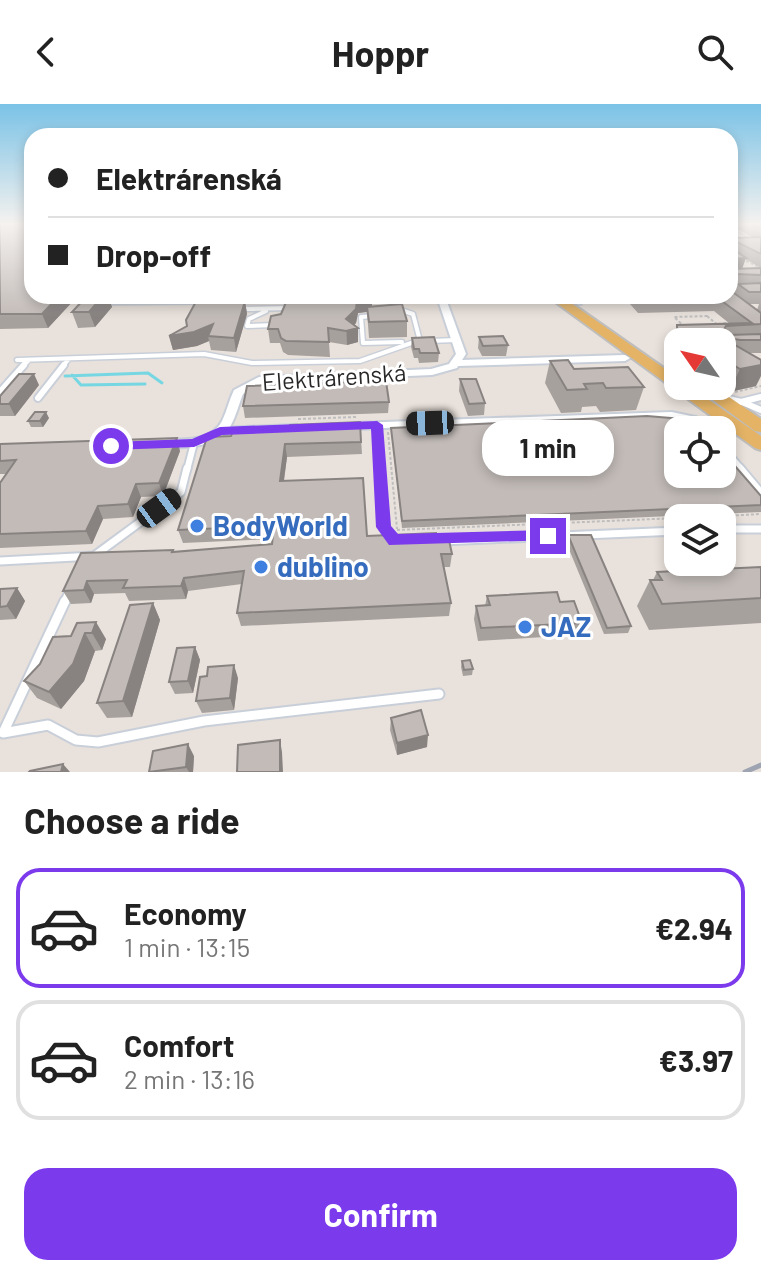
<!DOCTYPE html>
<html lang="en">
<head>
<meta charset="utf-8">
<style>
	body { margin:0; font-family:Barlow,sans-serif; background:#f6f6f6; color:#222; height:100vh; display:flex; flex-direction:column; font-size:30px; white-space:nowrap }
	* { box-sizing:border-box; margin:0 }
	p { font-size:26px; color:#767676 }
	.icon { flex:none; width:44px; height:44px; fill:none; stroke:currentColor; stroke-width:2; stroke-linecap:round; stroke-linejoin:round }
	.map { position:relative; height:668px; overflow:hidden }
	.details { display:flex; flex-direction:column; background:#fff; flex:1 }
	.details>* { flex:none }
	.top-card { position:absolute; left:24px; top:24px; width:714px; height:176px; border-radius:24px; box-shadow:0 4px 12px #0003; display:grid; align-content:center; height:176px; padding:0 24px; background:#fff }
	.needle { width:52px; rotate:304deg }
	.controls { position:absolute; left:664px; top:224px; display:grid; gap:16px }
	.controls a { display:grid; place-items:center; width:72px; height:72px; border-radius:16px; background:#fff; box-shadow:0 4px 12px #0003; font-size:40px }
	.end { position:absolute; width:36px; height:36px; margin:-18px; border:10px solid #7c3aed; background:#fff; box-shadow:0 0 0 4px #fff }
	.from { border-radius:50% }
	.bubble { position:absolute; height:56px; border-radius:24px; background:#fff; box-shadow:0 4px 12px #0003; font-size:26px; font-weight:700; line-height:56px; text-align:center }
	.car { position:absolute; width:24px; height:48px; margin:-24px -12px; border-radius:10px; box-shadow:0 0 6px 2px #0007; background:linear-gradient(#222 24%,#8ab4d8 0 40%,#222 0 76%,#8ab4d8 0 86%,#222 0) }
	.top-card b { display:flex; align-items:center; gap:28px; height:76px; font-size:30px }
	.top-card b+b { border-top:2px solid #e0e0e0 }
	.top-card i { width:20px; height:20px; background:#222 }
	ul { padding:0; list-style:none }
	li { display:flex; align-items:center; gap:24px; height:120px; margin:0 16px 12px; padding:0 8px; border:4px solid #e0e0e0; border-radius:24px }
	li div { flex:1 }
	li b { display:block; font-size:30px }
	li em { font-style:normal; font-weight:700 }
	li.selected { border-color:#7c3aed }
	li>.icon { width:72px; height:72px; stroke-width:1.5 }
	h2 { padding:0 24px; font-size:36px; line-height:96px }
	.primary-button { display:flex; gap:16px; margin-top:auto; padding:16px 24px }
	.primary-button a { flex:1; height:92px; border-radius:24px; background:#7c3aed; color:#fff; font-size:32px; font-weight:700; line-height:92px; text-align:center }
	header { display:flex; justify-content:space-between; align-items:center; height:104px; padding:0 24px; background:#fff; font-size:36px; font-weight:700 }
	.map>svg:first-child { display:block }
	.lines { fill:none; stroke-linecap:round; stroke-linejoin:round }
	.stream { stroke:#76d7e3; stroke-width:3 }
	.service-far4-casing { stroke:#c9cfd9; stroke-width:5 }
	.service-far3-casing { stroke:#c9cfd9; stroke-width:7 }
	.service-far2-casing { stroke:#c9cfd9; stroke-width:10 }
	.service-far1-casing { stroke:#c9cfd9; stroke-width:11 }
	.service-casing { stroke:#c9cfd9; stroke-width:13 }
	.minor-casing { stroke:#c9cfd9; stroke-width:4 }
	.tertiary-casing { stroke:#c9cfd9; stroke-width:4 }
	.primary-casing { stroke:#bebebe; stroke-width:4 }
	.path { stroke:#bebebe; stroke-width:2; stroke-dasharray:3 2; stroke-linecap:butt }
	.service-far4 { stroke:#fff; stroke-width:3 }
	.service-far3 { stroke:#fff; stroke-width:4 }
	.service-far2 { stroke:#fff; stroke-width:6 }
	.service-far1 { stroke:#fff; stroke-width:7 }
	.service { stroke:#fff; stroke-width:9 }
	.minor { fill:#fff; fill-rule:evenodd }
	.tertiary { fill:#fff; fill-rule:evenodd }
	.primary { fill:#e4b366; fill-rule:evenodd }
	.rail { stroke:#9ea4b1; stroke-width:5 }
	.wall { fill:#a7a19e; fill-rule:evenodd }
	.shaded-wall { fill:#888381 }
	.building { fill:#c2bbb8; stroke:#888381; stroke-width:2 }
	.route { fill:#7c3aed }
	.shop-dot { fill:#3f7fe0; stroke:#fff; stroke-width:3 }
	.labels { text-anchor:middle; stroke-width:6; stroke-linejoin:round; paint-order:stroke }
	.street-label { font-size:24px; fill:#282828; stroke:#fff }
	.near-shop-label { font-size:28px; font-weight:bold; fill:#366cbe; stroke:#fff; text-anchor:start }
</style>
</head>
<body>
<header><svg class="icon" aria-label="back" viewBox="0 0 24 24"><path d="M15 5l-7 7 7 7"/></svg>Hoppr<svg class="icon" aria-label="search" viewBox="0 0 24 24"><circle cx="10" cy="10" r="6"/><path d="M15 15l6 6"/></svg></header>
<div class="map">
<svg width="761" height="668" viewBox="0 0 761 668">
	<rect width="100%" height="100%" fill="#e9e1db"/>
	<g class="lines">
		<path class="stream" d="M72,271L81,281L145,280
			M65,272L148,269L162,279"/>
		<defs>
			<path id="service-far4" d="M730,126L748,136"/>
			<path id="service-far3" d="M238,205L291,204
				M398,205L413,210L420,237
				M266,207L249,215L247,222L275,221
				M373,212L361,213L363,239L402,238
				M428,237L457,236
				M17,256L204,250L252,259L360,257L417,237
				M22,263L28,257
				M62,263L68,256"/>
			<path id="service-far2" d="M0,288L24,261
				M38,294L64,261
				M725,294L741,298L761,293
				M742,298L761,306
				M377,321L380,366
				M356,322L671,311L695,316L708,326
				M220,327L296,324
				M722,343L742,366
				M187,366L194,339"/>
			<path id="service-far1" d="M380,364L383,423L391,435
				M740,364L761,389
				M722,425H761
				M442,437L678,427
				M0,457L94,452L181,388L187,364
				M64,499L69,488"/>
			<path id="service" d="M65,497L3,629L48,621L76,636L98,638L204,617L439,590"/>
			<path id="minor" d="M344,192H517L513,194L446,195L466,250L462,256L625,251L630,254L625,257L458,262L457,264L432,271L265,278L243,290C239,300 236,312 231,321C218,344 188,343 165,344L161,343L159,340L161,337C181,334 210,340 222,317C227,307 229,296 234,286L259,273L431,265L449,260L456,250L438,196L96,200L92,198L96,196Z"/>
			<path id="tertiary" d="M572,192H582L581,200H575Z"/>
			<path id="primary" d="M547,192H561L678,274V282H689L761,332V346L755,344Z
				M694,282H713L761,315V328L755,327Z"/>
		</defs>
		<use href="#service-far4" class="service-far4-casing"/>
		<use href="#service-far3" class="service-far3-casing"/>
		<use href="#service-far2" class="service-far2-casing"/>
		<use href="#service-far1" class="service-far1-casing"/>
		<use href="#service" class="service-casing"/>
		<use href="#minor" class="minor-casing"/>
		<use href="#tertiary" class="tertiary-casing"/>
		<use href="#primary" class="primary-casing"/>
		<path class="path" d="M746,157L761,164
			M707,212L719,222L685,223L674,213Z
			M718,220L726,219
			M735,288L761,282
			M298,315L356,313
			M388,328L397,425
			M686,414L761,410
			M397,426L678,414"/>
		<use href="#service-far4" class="service-far4"/>
		<use href="#service-far3" class="service-far3"/>
		<use href="#service-far2" class="service-far2"/>
		<use href="#service-far1" class="service-far1"/>
		<use href="#service" class="service"/>
		<use href="#minor" class="minor"/>
		<use href="#tertiary" class="tertiary"/>
		<use href="#primary" class="primary"/>
		<path class="rail" d="M745,668L761,661"/>
	</g>
	<path class="wall" d="M0,120L32,192H85L82,196H74L48,224L0,225Z
		M730,120H761V164L745,155L742,165L761,164V249H749L756,282L729,288L721,282H722V238H678V239L672,238L677,221L730,220L714,207L638,209L630,200L632,192H730L734,189L737,182H730ZM738,125L752,133L735,134ZM749,200H759L757,206Z
		M87,192H123L108,193L112,203L95,223L78,224L72,208Z
		M192,192H223L224,197H245L247,210L236,248L211,246L209,237L197,242L173,246L169,232L187,222L194,202Z
		M372,203L407,217V233L369,234L367,208L358,209L356,219L354,221L358,238L347,241L329,238L330,253L288,251L283,248L280,239H270L268,225Z
		M479,233L508,241L506,252H482L478,244Z
		M412,234L439,249L438,258L419,259L418,254H414L411,243Z
		M550,257L574,265L644,283L636,306L600,308L596,302L582,303L581,308L561,309L545,279Z
		M460,275L485,299L484,311L468,312L459,287Z
		M39,281L15,312H0V292Z
		M389,298L388,309L245,314L243,302Z
		M49,314L43,323H31L28,317Z
		M360,318L362,350L287,353L284,377L367,432L436,433L452,450L450,463H444L451,499L449,512L241,522L237,509L242,480L188,487L186,495L129,497L125,489L94,490L91,499L71,500L63,487L81,449L174,448L272,440L273,435L183,439L178,426L231,332Z
		M391,324L761,392V408L402,424Z
		M0,340L180,347L163,392L141,393L133,413L103,415L92,440L0,444V379L6,370H0Z
		M568,431L631,522L628,529L604,530L566,438Z
		M761,463V519L649,526L637,502L650,476H653L657,468Z
		M17,484L25,497L16,515L0,516V485Z
		M487,492L560,498L582,519L577,531L478,537L474,515L476,502H485Z
		M153,499L160,516L132,613L107,614L97,599Z
		M77,519L106,535L102,546L95,547L84,577L61,605L37,594L24,577L71,532Z
		M195,543L200,556L193,589L175,590L169,578Z
		M462,557L473,565L472,571L463,572L461,563Z
		M238,574L234,606L202,609L196,597Z
		M391,614L427,643L397,651L390,626Z
		M194,652L193,668H149Z"/>
	<path class="shaded-wall" d="M739,124L735,134L730,135L732,125Z
		M746,154L742,165L730,166L732,155Z
		M59,192H73L74,196L48,224L42,210Z
		M103,192H108L112,203L95,223L89,208Z
		M372,194V207L358,209L356,219L349,226L358,224V238L347,241L346,215L357,196Z
		M245,197L247,210L236,248L234,234Z
		M213,220L208,232L209,237L197,242L173,246L169,232Z
		M761,261V272L756,282L729,288L740,265Z
		M34,270L39,281L15,312L9,300Z
		M46,308L49,314L43,323L40,317Z
		M177,334L180,347L163,392L159,379Z
		M285,340L287,353L282,389L280,377Z
		M136,380L141,393L133,413L128,400Z
		M98,402L103,415L92,440L86,427Z
		M184,474L188,487L186,495L181,482Z
		M87,477L94,490L91,499L84,486Z
		M17,484L25,497L16,515L7,502Z
		M153,499L160,516L132,613L123,597Z
		M96,518L106,535L102,546L92,529Z
		M85,529L95,547L84,577L61,605L49,588Z
		M195,543L200,556L193,589L188,577Z
		M234,561L238,574L234,606L230,594Z
		M428,631L427,643L397,651V639Z
		M280,636L282,648L283,668H280Z
		M188,640L194,652L193,668H189L186,663Z
		M63,660L70,668H61Z"/>
	<path class="building" d="M0,120H32V192H59L42,210H0Z
		M730,120L739,124L732,125L734,134L761,133V150L737,138L732,144L746,154L732,155V165L761,164V171L735,170L730,174Z
		M751,120H761V123H757Z
		M761,179V188H749L738,180Z
		M730,186L761,209V220L726,222L723,227L728,231L761,230V236H740L721,233L714,229L705,230L677,225V221L752,219L719,195L642,197L637,192H730Z
		M87,192H103L89,208H72Z
		M199,192H221L224,197H245L234,234L208,232L213,220L194,228L169,232L187,222L186,216Z
		M372,194L357,196L356,205L346,215L358,224L346,227L328,224L329,238L286,237L281,234L278,225H268L271,212L281,210L287,196Z
		M402,200L407,217L369,218L367,203Z
		M714,229L761,256V261L740,265L722,254V238H696L688,233Z
		M503,232L508,241L483,242L479,233Z
		M434,233L439,249H420L419,245H414L412,234Z
		M568,256L574,265L628,263L644,283L606,284L603,279L584,280L587,285L567,286L550,257Z
		M19,270H34L9,300H0V292Z
		M460,275H476L485,299L469,300Z
		M386,277L389,298L243,302L247,282Z
		M35,308H46L40,317H28Z
		M647,312L695,316L704,326H678V370H722V347L761,392V401L402,417L391,324Z
		M360,318L361,338L285,340L280,377L363,374L367,432L436,429V433L449,436L452,450H441L451,499L237,509L244,467L184,474L181,482L123,484L127,476L87,477L84,486L63,487L81,449L173,446L172,448L272,440L274,422L178,426L207,333L231,332L233,327H289L290,321Z
		M177,334L159,379L136,380L128,400L98,402L86,427L0,430V379L16,356L0,357V340Z
		M568,431H591L631,522L607,524Z
		M761,463V494L662,500L650,476H662L657,468Z
		M17,484L7,502L0,503V485Z
		M557,488L560,498L574,497L582,519L481,524L476,502L490,501L487,492Z
		M153,499L123,597L97,599L130,501Z
		M96,518L92,529H85L73,560L49,588L24,577L40,560L53,533L71,532L77,519Z
		M195,543L188,577L169,578L177,544Z
		M470,556L473,565L464,566L462,557Z
		M234,561L230,594L196,597L200,573L207,572L208,563Z
		M421,606L428,631L397,639L391,614Z
		M280,636V668H237L238,641Z
		M188,640L186,663L149,668L153,647Z
		M63,660L61,668H29L30,667Z"/>
	<linearGradient id="sky" x2="0" y2="1"><stop stop-color="#7ac2e6"/><stop offset="0.56" stop-color="#f5f2ef"/><stop offset="1" stop-color="#f5f2ef" stop-opacity="0"/></linearGradient>
	<rect width="761" height="214" fill="url(#sky)"/>
	<path class="route" d="M377,317L383,321L391,422L398,430L548,426L556,432L554,436L389,441L376,423L371,325L222,331L194,343L111,346L104,342L111,338L192,335L220,323Z"/>
	<g class="shop-dot">
		<circle cx="197" cy="422" r="8"/>
		<circle cx="261" cy="463" r="8"/>
		<circle cx="525" cy="523" r="8"/>
	</g>
	<g class="labels">
		<g class="street-label">
			<text transform="translate(334 274) rotate(-4)" y="8">Elektrárenská</text>
		</g>
		<g class="near-shop-label">
			<text x="213" y="432">BodyWorld</text>
			<text x="277" y="473">dublino</text>
			<text x="541" y="533">JAZ</text>
		</g>
	</g>
</svg>
<div class="controls">
<a><svg class="needle" viewBox="-14 -14 28 28"><path d="M0-13l5 13h-10z" fill="#e53935"/><path d="M0 13l5-13h-10z" fill="#767676"/></svg></a>
<a><svg class="icon" aria-label="locate" viewBox="0 0 24 24"><circle cx="12" cy="12" r="6"/><path d="M12 2v4M12 18v4M2 12h4M18 12h4"/></svg></a>
<a><svg class="icon" aria-label="layers" viewBox="0 0 24 24"><path d="M12 4l9 5-9 5-9-5zM3 14l9 5 9-5"/></svg></a>
</div>
<i class="end from" style="left:111px;top:342px"></i>
<i class="end" style="left:548px;top:432px"></i>
<div class="bubble" style="left:482px;top:316px;width:132px">1 min</div>
<i class="car" style="left:430px;top:319px;rotate:268deg"></i>
<i class="car" style="left:159px;top:404px;rotate:54deg"></i>
<div class="top-card">
<b><i class="from"></i>Elektrárenská</b>
<b><i></i>Drop-off</b>
</div>
</div>
<section class="details">
<h2>Choose a ride</h2>
<ul>
<li class="selected"><svg class="icon" aria-label="car" viewBox="0 0 24 24"><path d="M5 17H2v-5l4-1 3-4h7l3 4 3 1v5h-3M9 17h6M6 11h13"/><circle cx="7" cy="17" r="2"/><circle cx="17" cy="17" r="2"/></svg><div><b>Economy</b><p>1 min · 13:15</p></div><em>€2.94</em></li>
<li><svg class="icon" aria-label="car" viewBox="0 0 24 24"><path d="M5 17H2v-5l4-1 3-4h7l3 4 3 1v5h-3M9 17h6M6 11h13"/><circle cx="7" cy="17" r="2"/><circle cx="17" cy="17" r="2"/></svg><div><b>Comfort</b><p>2 min · 13:16</p></div><em>€3.97</em></li>
</ul>
<div class="primary-button"><a>Confirm</a></div>
</section>
</body>
</html>
